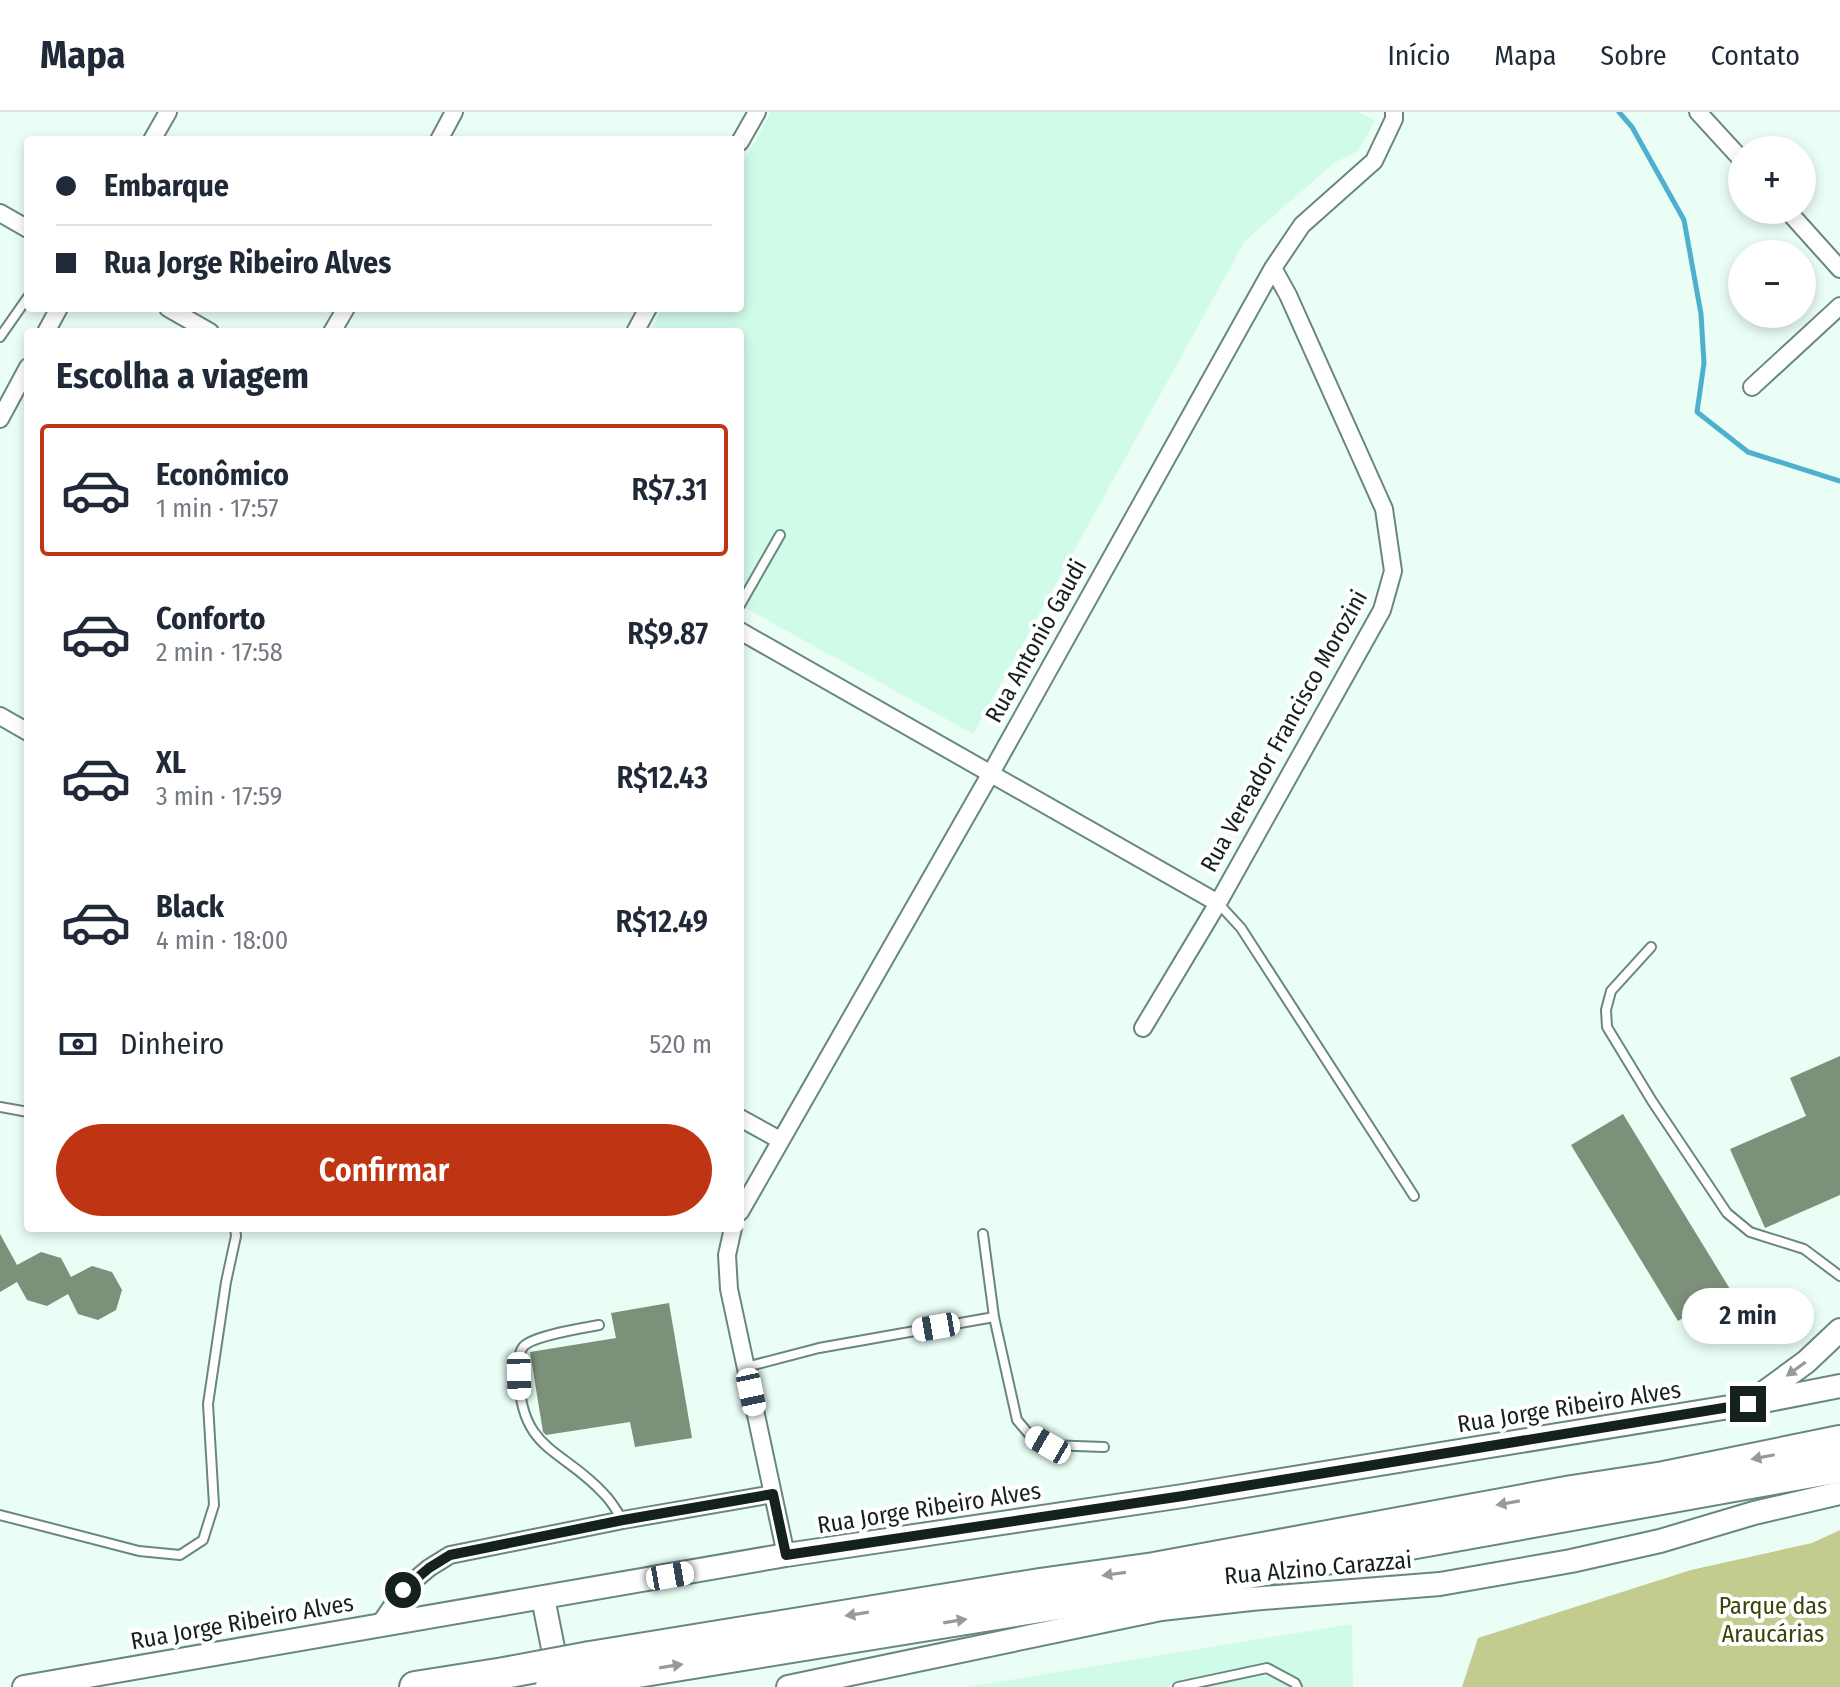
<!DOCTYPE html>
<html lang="pt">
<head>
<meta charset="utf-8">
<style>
	body { margin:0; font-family:"Fira Sans Condensed",sans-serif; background:#f2f2f3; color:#1f2937; height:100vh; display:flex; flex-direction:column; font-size:30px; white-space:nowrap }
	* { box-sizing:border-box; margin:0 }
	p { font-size:26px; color:#747a83 }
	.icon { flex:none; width:44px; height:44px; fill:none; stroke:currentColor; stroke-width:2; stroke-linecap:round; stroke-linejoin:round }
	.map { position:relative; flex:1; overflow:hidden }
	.side { position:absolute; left:24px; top:216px; width:720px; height:904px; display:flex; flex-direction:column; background:#fff; border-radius:8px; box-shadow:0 4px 12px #0003 }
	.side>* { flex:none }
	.banner { position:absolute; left:24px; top:24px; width:720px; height:176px; border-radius:8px; box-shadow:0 4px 12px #0003; display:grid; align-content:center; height:176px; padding:0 32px; background:#fff }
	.fabs { position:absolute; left:1728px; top:24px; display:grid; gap:16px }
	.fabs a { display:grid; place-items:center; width:88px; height:88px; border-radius:50%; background:#fff; box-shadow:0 4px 12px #0003; font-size:40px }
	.end { position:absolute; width:36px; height:36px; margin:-18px; border:10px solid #15211c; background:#fff; box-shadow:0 0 0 4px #fff }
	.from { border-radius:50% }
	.bubble { position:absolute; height:56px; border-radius:28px; background:#fff; box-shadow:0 4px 12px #0003; font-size:26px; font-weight:600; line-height:56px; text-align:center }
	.car { position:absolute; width:24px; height:48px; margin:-24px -12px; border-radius:10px; box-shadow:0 0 6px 2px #0007; background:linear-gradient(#fff 24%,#345 0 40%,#fff 0 76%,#345 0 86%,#fff 0) }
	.banner b { display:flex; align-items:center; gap:28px; height:76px; font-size:30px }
	.banner b+b { border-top:2px solid #e0e1e3 }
	.banner i { width:20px; height:20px; background:#1f2937 }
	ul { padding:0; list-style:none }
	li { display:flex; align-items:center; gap:24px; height:132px; margin:0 16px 12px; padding:0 16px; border:4px solid transparent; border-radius:8px }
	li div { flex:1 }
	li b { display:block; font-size:30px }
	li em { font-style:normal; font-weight:600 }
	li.on { border-color:#bf3413 }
	li>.icon { width:72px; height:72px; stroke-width:1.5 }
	h2 { padding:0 32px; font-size:36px; line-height:96px }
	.pay { display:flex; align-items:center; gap:20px; height:88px; padding:0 32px; font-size:30px }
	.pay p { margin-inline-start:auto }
	.action { display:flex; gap:16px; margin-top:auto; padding:16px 32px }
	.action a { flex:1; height:92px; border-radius:48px; background:#bf3413; color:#fff; font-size:32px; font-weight:600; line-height:92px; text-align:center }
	header { display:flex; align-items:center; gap:48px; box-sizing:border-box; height:112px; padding:0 40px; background:#fff; border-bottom:2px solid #e0e1e3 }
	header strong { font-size:38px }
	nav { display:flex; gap:44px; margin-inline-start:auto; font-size:28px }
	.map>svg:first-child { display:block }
	.built { fill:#d1fbe9 }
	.green { fill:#c3cc8e }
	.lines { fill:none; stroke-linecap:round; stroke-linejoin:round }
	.stream { stroke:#4eb0ce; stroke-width:5 }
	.building { fill:#7d9079 }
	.service-casing { stroke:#69887b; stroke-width:12 }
	.minor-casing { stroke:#69887b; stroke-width:20 }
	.secondary-casing { stroke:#69887b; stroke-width:26 }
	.motorway-casing { stroke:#69887b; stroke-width:34 }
	.service { stroke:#fff; stroke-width:8 }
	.minor { stroke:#fff; stroke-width:16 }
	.secondary { stroke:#fff; stroke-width:22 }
	.motorway { stroke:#fff; stroke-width:30 }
	.motorway-bridge-casing { stroke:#69887b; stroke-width:34; stroke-linecap:butt }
	.motorway-bridge { stroke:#fff; stroke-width:30 }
	.oneway { fill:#969b99 }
	.route { stroke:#15211c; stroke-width:10 }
	.labels { text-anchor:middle; stroke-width:8; stroke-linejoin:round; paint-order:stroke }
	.street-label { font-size:24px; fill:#15211c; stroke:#fff }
	.park-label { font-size:24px; fill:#3d4204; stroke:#fff }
</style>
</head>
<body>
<header>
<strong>Mapa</strong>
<nav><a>Início</a><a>Mapa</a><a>Sobre</a><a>Contato</a></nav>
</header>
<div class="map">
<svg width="1840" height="1575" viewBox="0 0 1840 1575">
	<rect width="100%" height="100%" fill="#eafef6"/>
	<path class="built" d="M771,0H1359L1375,9L1358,39L1334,51L1245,129L973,622L740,493V220H650L663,196H740V56Z
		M1352,1512L1353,1575H966Z"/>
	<path class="green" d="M1840,1418V1575H1462L1478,1526L1691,1458L1812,1431Z"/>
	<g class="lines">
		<path class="stream" d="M1619,0L1632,15L1684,108L1701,202L1704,251L1697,300L1748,340L1840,369"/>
	</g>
	<path class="building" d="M1840,944V1083L1765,1116L1730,1037L1806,1004L1790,966Z
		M1623,1002L1730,1177L1678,1209L1571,1033Z
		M0,1122L17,1153L41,1140L61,1146L71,1165L92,1154L112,1160L122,1178L116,1198L98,1208L78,1202L68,1182L47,1194L27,1188L17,1170L0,1180Z
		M669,1191L692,1326L635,1335L630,1310L546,1323L543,1320L530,1240L616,1226L611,1201Z"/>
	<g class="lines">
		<defs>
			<path id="service" d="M0,225L28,185
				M740,493L780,423
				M1218,791L1241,816L1414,1084
				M1651,835L1611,879L1606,898L1607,915L1652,989L1727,1101L1750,1120L1804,1137L1840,1164
				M0,995L28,1000
				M983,1122L994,1205L1017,1308L1029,1322L1048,1333L1104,1335
				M599,1213C583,1216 531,1224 523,1235C517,1243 519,1256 519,1265C521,1340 564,1337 605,1383C612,1390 617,1400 623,1408
				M746,1255L819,1236L994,1205
				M0,1403L139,1439L180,1443L203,1428L214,1393L208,1292L226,1170L236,1124L235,1116
				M1178,1575L1267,1556L1295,1571L1297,1575"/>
			<path id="minor" d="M1698,0L1742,48
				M152,28L168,0
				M439,28L454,0
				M740,30L757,0
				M1787,98L1840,157
				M0,101L28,117
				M168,196L210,220
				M46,220L59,196
				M332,220L346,196
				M635,220L648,196
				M1752,275L1840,194
				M0,307L28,255
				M740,519L1218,791
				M0,604L28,620
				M1143,916L1218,791L1382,498L1393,459L1384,397L1288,183L1273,156
				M740,1006L780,1028
				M740,1100L991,661L1273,156L1302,113L1374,49L1394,7V0
				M733,1116L727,1143L729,1177L786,1443
				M379,1513L403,1478L429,1456L450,1443L623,1408L773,1382"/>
			<path id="secondary" d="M1754,1288L1806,1250L1840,1218
				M543,1486L559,1566
				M24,1575L786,1443L1183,1384L1748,1292L1840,1274
				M788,1575L1161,1497L1251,1487L1440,1472L1571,1449L1660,1429L1754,1401L1840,1381"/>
			<path id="motorway" d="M590,1545L1040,1472L1154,1456L1572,1379L1664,1365L1840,1329
				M594,1567L1220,1466L1840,1355
				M415,1575L504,1561"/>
		</defs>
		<use href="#service" class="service-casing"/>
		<use href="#minor" class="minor-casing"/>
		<use href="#secondary" class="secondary-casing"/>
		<use href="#motorway" class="motorway-casing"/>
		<use href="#service" class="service"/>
		<use href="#minor" class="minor"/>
		<use href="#secondary" class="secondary"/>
		<use href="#motorway" class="motorway"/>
		<defs>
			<path id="motorway-bridge" d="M504,1561L590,1545
				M551,1575L594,1567"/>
		</defs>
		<use href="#motorway-bridge" class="motorway-bridge-casing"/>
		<use href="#motorway-bridge" class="motorway-bridge"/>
	</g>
	<defs><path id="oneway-solid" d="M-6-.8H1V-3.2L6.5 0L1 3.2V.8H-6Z" transform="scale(2)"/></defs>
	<g class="oneway">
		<use href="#oneway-solid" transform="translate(1796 1257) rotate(144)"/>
		<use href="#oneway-solid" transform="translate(1763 1345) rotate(169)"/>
		<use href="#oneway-solid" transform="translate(1508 1391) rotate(170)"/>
		<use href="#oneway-solid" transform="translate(1114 1462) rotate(172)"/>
		<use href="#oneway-solid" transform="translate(857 1502) rotate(171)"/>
		<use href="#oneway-solid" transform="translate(955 1509) rotate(-9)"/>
		<use href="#oneway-solid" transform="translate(671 1554) rotate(-9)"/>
	</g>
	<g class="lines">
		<path class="route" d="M403,1478L429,1456L450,1443L623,1408L773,1382L786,1443L1183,1384L1748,1292"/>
	</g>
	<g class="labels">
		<g class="street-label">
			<text transform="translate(1036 529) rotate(-61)" y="8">Rua Antonio Gaudi</text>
			<text transform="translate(1284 619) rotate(-61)" y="8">Rua Vereador Francisco Morozini</text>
			<text transform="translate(1569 1295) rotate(-9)" y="8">Rua Jorge Ribeiro Alves</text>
			<text transform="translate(929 1396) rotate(-9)" y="8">Rua Jorge Ribeiro Alves</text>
			<text transform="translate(1318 1456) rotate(-5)" y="8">Rua Alzino Carazzai</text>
			<text transform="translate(242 1510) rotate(-10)" y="8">Rua Jorge Ribeiro Alves</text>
		</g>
		<g class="park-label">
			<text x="1773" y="1502">Parque das<tspan x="1773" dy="28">Araucárias</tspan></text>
		</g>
	</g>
</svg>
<div class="fabs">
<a>+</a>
<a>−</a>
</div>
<i class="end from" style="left:403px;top:1478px"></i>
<i class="end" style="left:1748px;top:1292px"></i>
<div class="bubble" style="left:1682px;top:1176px;width:132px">2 min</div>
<i class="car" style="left:936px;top:1215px;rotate:260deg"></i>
<i class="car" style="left:519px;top:1264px;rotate:179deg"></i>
<i class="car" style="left:751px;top:1280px;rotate:168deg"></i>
<i class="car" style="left:1048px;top:1333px;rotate:300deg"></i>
<i class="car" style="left:670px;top:1464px;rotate:80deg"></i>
<div class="banner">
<b><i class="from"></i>Embarque</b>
<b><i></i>Rua Jorge Ribeiro Alves</b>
</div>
<section class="side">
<h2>Escolha a viagem</h2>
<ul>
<li class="on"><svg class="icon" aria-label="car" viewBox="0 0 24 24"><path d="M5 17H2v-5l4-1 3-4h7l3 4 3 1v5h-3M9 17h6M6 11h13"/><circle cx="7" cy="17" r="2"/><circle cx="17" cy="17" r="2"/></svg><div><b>Econômico</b><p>1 min · 17:57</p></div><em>R$7.31</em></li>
<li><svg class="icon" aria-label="car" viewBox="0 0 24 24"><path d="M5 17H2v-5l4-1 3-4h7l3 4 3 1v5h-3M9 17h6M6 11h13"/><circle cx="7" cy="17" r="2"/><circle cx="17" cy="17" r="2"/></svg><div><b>Conforto</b><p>2 min · 17:58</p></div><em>R$9.87</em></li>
<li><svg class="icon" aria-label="car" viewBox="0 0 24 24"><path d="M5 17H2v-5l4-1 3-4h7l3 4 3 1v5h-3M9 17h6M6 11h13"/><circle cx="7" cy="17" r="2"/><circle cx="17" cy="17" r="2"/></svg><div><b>XL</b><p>3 min · 17:59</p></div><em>R$12.43</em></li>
<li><svg class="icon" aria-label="car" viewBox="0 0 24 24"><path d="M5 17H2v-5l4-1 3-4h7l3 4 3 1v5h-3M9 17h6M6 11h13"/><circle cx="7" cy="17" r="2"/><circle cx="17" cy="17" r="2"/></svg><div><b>Black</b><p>4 min · 18:00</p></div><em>R$12.49</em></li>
</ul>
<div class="pay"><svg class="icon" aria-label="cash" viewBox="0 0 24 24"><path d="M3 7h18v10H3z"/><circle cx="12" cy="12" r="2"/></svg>Dinheiro<p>520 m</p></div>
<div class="action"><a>Confirmar</a></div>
</section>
</div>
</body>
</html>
